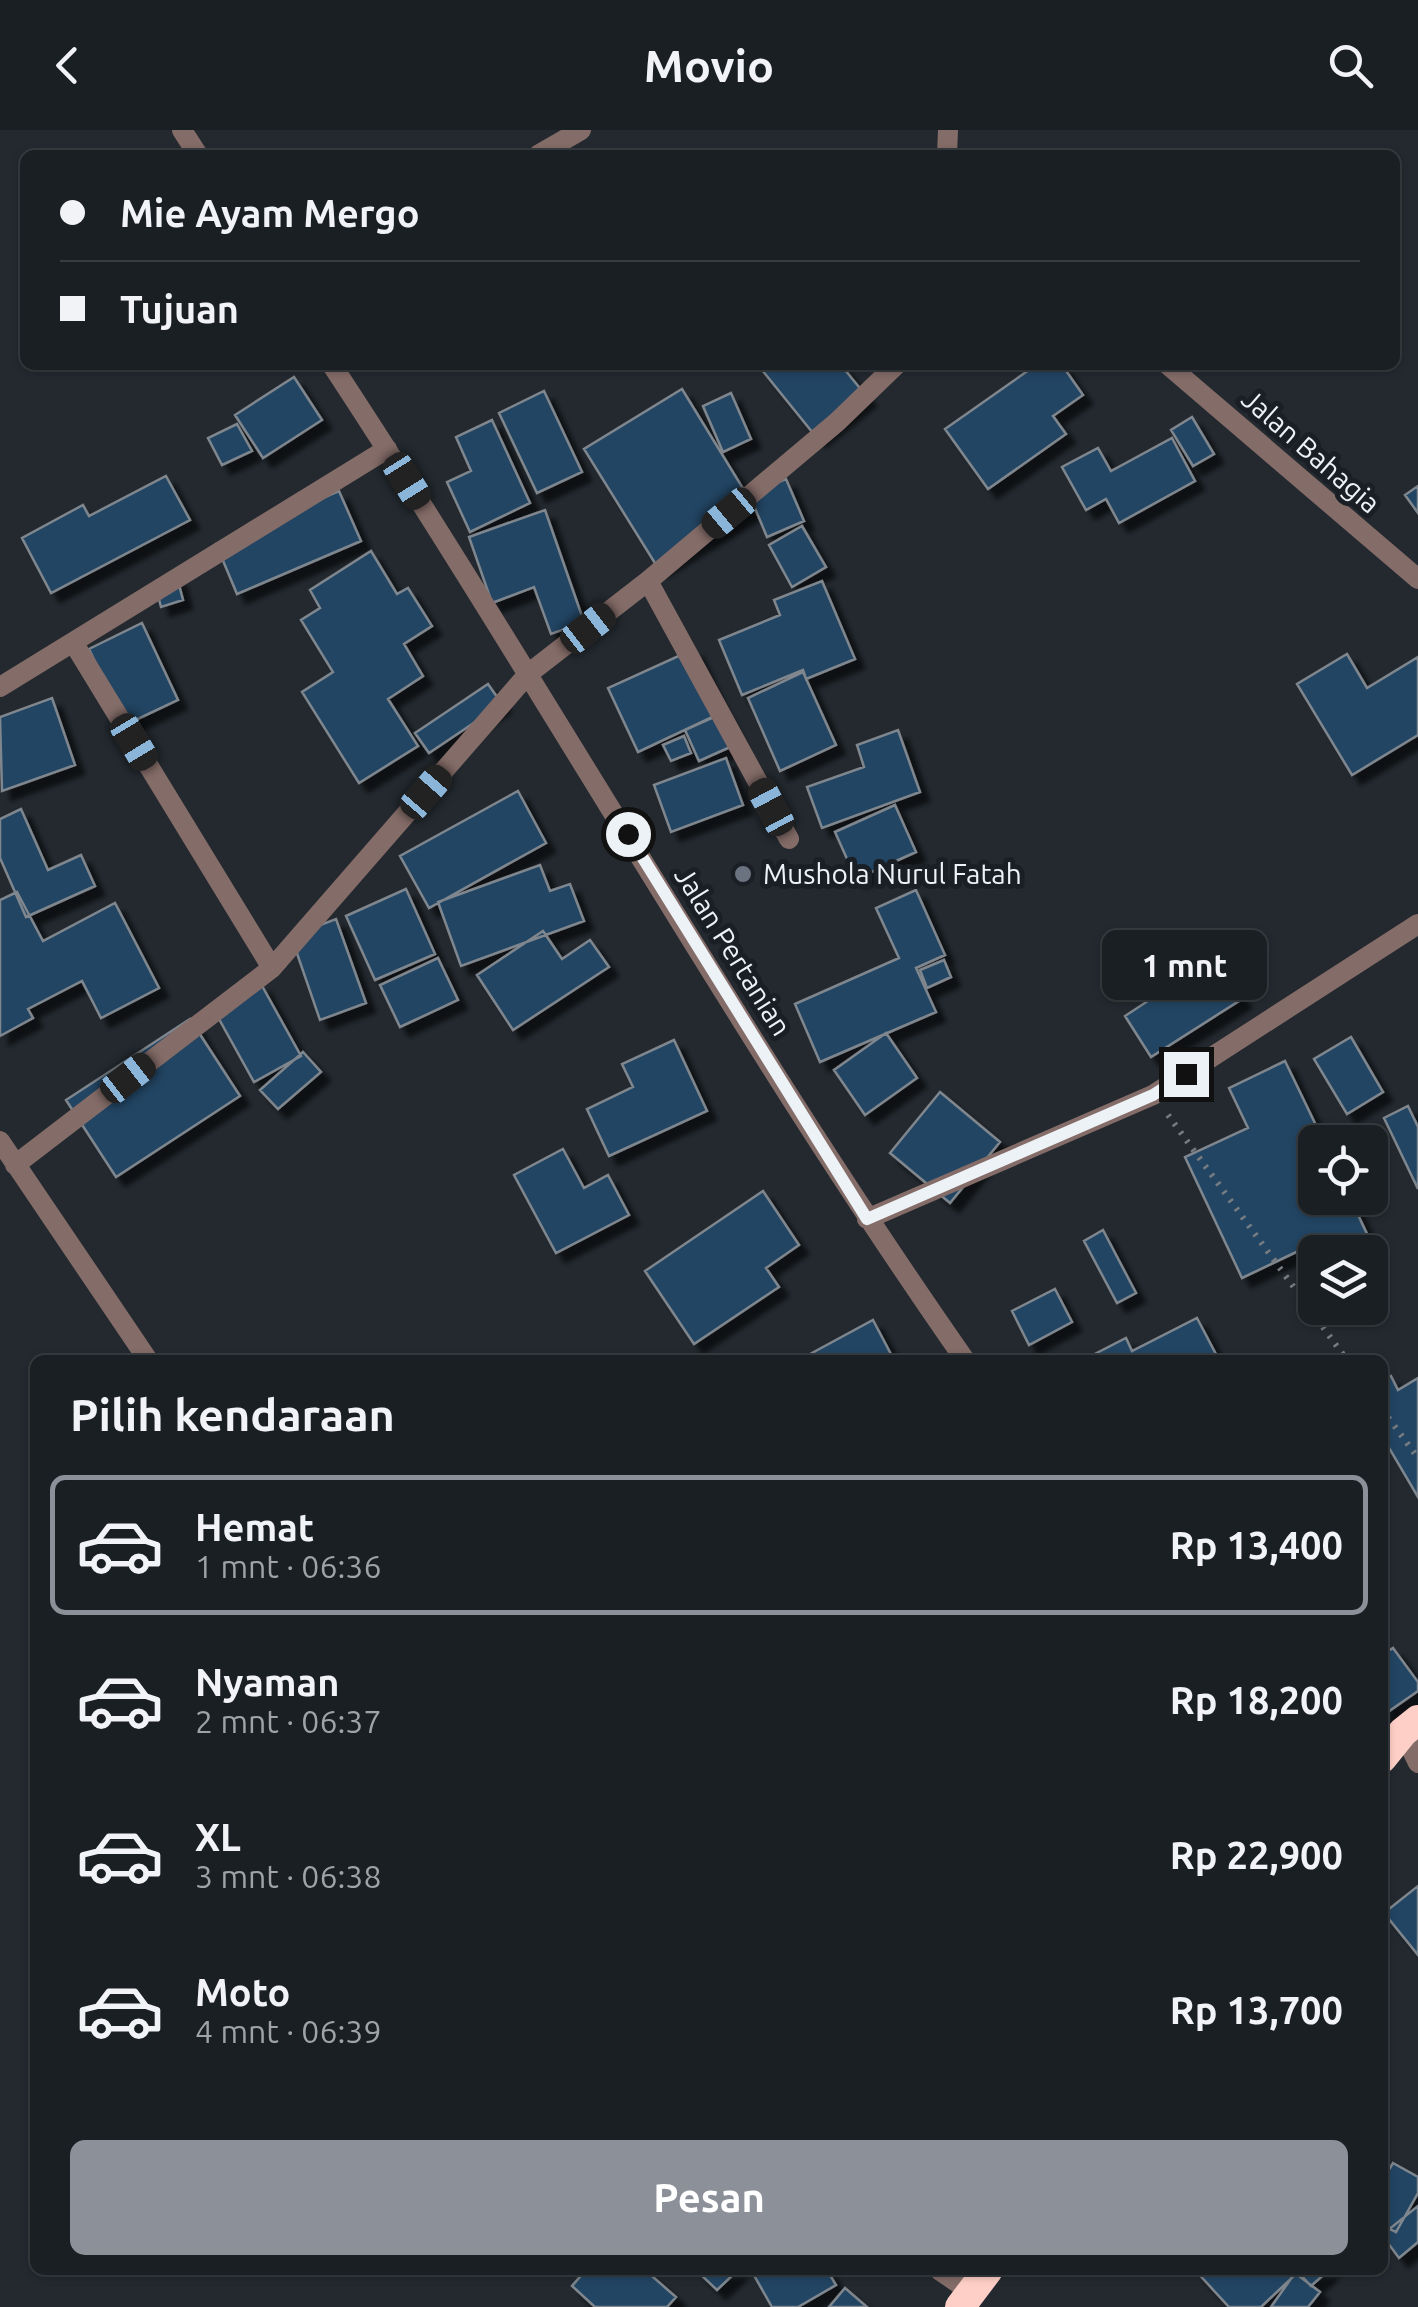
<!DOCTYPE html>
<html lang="id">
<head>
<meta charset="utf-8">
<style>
	body { margin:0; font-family:Ubuntu,sans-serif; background:#272c30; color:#f1f3f6; height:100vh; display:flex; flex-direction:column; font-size:38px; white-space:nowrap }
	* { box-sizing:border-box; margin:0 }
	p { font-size:32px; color:#9fa2a6 }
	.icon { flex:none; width:55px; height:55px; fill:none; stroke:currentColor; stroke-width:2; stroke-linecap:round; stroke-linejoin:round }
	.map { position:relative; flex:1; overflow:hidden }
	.side { position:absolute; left:30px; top:1225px; width:1358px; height:920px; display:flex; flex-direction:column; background:#1a1f23; border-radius:15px; box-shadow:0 2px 8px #0004,0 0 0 2px #383d41 }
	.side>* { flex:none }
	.guide { position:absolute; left:20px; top:20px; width:1380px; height:220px; border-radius:15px; box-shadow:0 2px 8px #0004,0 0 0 2px #383d41; display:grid; align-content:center; height:220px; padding:0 40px; background:#1a1f23 }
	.fabs { position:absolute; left:1298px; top:995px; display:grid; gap:20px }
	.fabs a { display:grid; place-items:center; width:90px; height:90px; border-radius:15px; background:#1a1f23; box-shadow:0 2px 8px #0004,0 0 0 2px #383d41; font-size:50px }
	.end { position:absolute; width:45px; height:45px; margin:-22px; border:12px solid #edf2f6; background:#111; box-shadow:0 0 0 5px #111 }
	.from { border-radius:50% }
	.bubble { position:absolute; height:70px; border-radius:15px; background:#1a1f23; box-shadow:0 2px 8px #0004,0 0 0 2px #383d41; font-size:32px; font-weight:600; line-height:70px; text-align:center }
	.car { position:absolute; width:30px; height:60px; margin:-30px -15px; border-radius:12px; box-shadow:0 0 8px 2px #0007; background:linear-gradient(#222 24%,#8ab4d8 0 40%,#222 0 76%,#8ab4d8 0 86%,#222 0) }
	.guide b { display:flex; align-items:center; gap:35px; height:95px; font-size:38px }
	.guide b+b { border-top:2px solid #383d41 }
	.guide i { width:25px; height:25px; background:#f1f3f6 }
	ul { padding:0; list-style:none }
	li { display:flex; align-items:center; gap:30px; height:140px; margin:0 20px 15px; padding:0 20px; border:5px solid transparent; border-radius:15px }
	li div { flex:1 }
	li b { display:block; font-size:38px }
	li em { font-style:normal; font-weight:600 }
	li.current { border-color:#8c9099 }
	li>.icon { width:90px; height:90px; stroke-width:1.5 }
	h2 { padding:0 40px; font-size:45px; line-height:120px }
	.primary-button { display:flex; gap:20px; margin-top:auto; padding:20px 40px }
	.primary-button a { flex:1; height:115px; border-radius:15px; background:#8c9099; color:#fff; font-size:40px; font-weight:600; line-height:115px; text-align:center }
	header { display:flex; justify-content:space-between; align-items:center; height:130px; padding:0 40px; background:#1a1f23; font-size:45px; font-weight:600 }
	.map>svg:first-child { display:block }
	.building { fill:#204564; stroke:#7f868d; stroke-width:2.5; filter:url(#shadow) }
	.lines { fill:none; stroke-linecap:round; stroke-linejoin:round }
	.path { stroke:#767c81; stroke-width:6; stroke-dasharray:2.5 8; stroke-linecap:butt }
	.street { stroke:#846c68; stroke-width:20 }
	.highway { stroke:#fecfc6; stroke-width:30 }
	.route { stroke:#edf2f6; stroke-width:12 }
	.worship-dot { fill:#6b7280; stroke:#191f25; stroke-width:4 }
	.labels { text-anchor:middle; stroke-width:10; stroke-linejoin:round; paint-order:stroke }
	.street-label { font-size:28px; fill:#edf2f6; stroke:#191f25 }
	.poi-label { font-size:28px; fill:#edf2f6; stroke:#191f25; text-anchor:start }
</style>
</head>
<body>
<header><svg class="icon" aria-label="back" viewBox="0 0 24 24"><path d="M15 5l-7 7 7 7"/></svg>Movio<svg class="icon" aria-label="search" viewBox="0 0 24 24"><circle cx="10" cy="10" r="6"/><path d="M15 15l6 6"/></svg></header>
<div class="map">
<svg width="1418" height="2177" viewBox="0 0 1418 2177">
	<defs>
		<filter id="shadow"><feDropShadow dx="9" dy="9" stdDeviation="2.5" flood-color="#0009"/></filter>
	</defs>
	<rect width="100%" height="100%" fill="#23292f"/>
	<path class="building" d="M768,235H841L867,267L817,308L762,240Z
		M1036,235H1062L1083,265L1053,286L1066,304L988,359L945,299Z
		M294,247L322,290L263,328L235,285Z
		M682,259L755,378L658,438L584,319Z
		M544,261L582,342L537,363L499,283Z
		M731,263L751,309L723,322L703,276Z
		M1192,287L1214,324L1193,336L1171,300Z
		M492,290L530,373L470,402L447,352L471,341L456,307Z
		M237,294L252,321L222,335L208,308Z
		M1172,308L1195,351L1119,393L1106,369L1086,380L1062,337L1098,318L1111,341Z
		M166,346L190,390L51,463L22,408L83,375L89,386Z
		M786,349L804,391L767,407L749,364Z
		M1418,356V383L1405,365Z
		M339,361L361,411L237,464L216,414Z
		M545,380L584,492L551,504L534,457L492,473L469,407Z
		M802,396L826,437L792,457L769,415Z
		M371,421L397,464L408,458L432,496L404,514L423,546L388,569L418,616L359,653L302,562L333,542L301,490L320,478L310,460Z
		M177,447L183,470L161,477L155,454Z
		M822,451L855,529L806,549L803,540L742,565L719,510L780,485L774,470Z
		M142,493L178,570L125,595L89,519Z
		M694,519L723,582L638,622L608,558Z
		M1347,524L1367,558L1418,527V605L1352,645L1297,554Z
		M803,542L836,615L780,641L748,568Z
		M488,554L502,574L429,623L415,603Z
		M52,568L75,635L2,661L0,587Z
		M725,582L739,613L699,631L685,600Z
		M898,600L920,662L822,698L807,657L864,637L857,615Z
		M684,606L691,623L671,631L663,615Z
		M726,628L743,675L671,702L654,655Z
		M518,661L546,713L429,778L400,726Z
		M895,675L916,722L856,749L835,702Z
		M21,679L48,740L81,725L95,756L26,787L0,728V689Z
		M540,735L550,761L570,754L584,791L461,836L438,772Z
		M406,759L435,824L375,850L346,786Z
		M916,760L945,825L916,838L936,882L820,932L795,874L899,828L876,778Z
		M17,762L43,811L115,773L159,858L101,888L82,851L28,879L33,888L0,906V770Z
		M336,789L366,873L320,890L291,806Z
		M543,801L562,829L590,810L609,837L513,900L477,845Z
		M1199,801L1242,869L1151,927L1125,886L1154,867L1137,841Z
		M438,828L458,870L400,897L380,855Z
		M944,830L951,847L927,858L920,840Z
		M261,854L301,926L254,952L214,880Z
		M190,889L240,966L116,1047L66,970Z
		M886,903L917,948L865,985L834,940Z
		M1351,907L1383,962L1347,984L1314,929Z
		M674,910L707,981L609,1026L587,979L633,957L622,934Z
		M303,922L321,942L278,979L260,960Z
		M1285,931L1324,1012H1315V1068H1350L1368,1106L1333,1122H1317L1313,1114L1242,1148L1185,1027L1248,998L1229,958Z
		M940,962L1000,1012L950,1073L890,1023Z
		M1408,976L1418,997V1059L1384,988Z
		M563,1019L584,1058L608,1045L629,1085L556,1123L514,1045Z
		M763,1061L799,1115L766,1138L779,1157L694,1214L645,1141Z
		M1103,1100L1136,1163L1117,1173L1084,1111Z
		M1055,1159L1072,1192L1029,1215L1012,1181Z
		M1197,1188L1219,1230H1083L1126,1208L1132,1221Z
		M873,1190L894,1230H799Z
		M1391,1246L1398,1260L1418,1248V1367L1382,1306V1251Z
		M1393,1518L1418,1552V1561L1382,1586V1525Z
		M1418,1756V1825L1384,1783Z
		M1393,2033L1418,2047V2063L1396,2102L1382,2095V2051Z
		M1418,2076V2112L1399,2128L1382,2105Z
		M586,2140H645L676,2167L667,2177H595L572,2156Z
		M696,2140H738L717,2160Z
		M751,2140H827L836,2155L798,2177H772Z
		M1195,2140H1329L1311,2156L1298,2142L1261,2177H1229Z
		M1295,2143L1320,2162L1308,2177H1271Z
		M845,2158L867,2177H829Z"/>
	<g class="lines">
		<path class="path" d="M1168,985L1347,1230
			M1382,1279L1418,1328"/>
		<path class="street" d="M182,0L198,25
			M538,25L581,0
			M947,25L948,0
			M332,235C548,564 740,908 965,1230
			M1168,235L1418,449
			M648,451L789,709
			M73,512L272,838
			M0,557L387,319
			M0,1011L148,1230
			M15,1035L272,838L528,544L648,451L837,292L896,235
			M867,1089L1153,965L1418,794
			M1403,1602L1418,1633
			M939,2140L971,2162"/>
		<path class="highway" d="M1382,1628L1403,1602L1418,1590
			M960,2177L988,2140"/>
	</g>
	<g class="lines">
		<path class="route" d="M628,704L867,1089L1153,965L1186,944"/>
	</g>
	<circle class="worship-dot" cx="743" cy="744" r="10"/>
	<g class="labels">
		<g class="street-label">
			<text transform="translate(1311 321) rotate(41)" y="10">Jalan Bahagia</text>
			<text transform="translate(733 821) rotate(58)" y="10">Jalan Pertanian</text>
		</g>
		<g class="poi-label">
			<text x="763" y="754">Mushola Nurul Fatah</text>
		</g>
	</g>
</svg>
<div class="fabs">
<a><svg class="icon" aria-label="locate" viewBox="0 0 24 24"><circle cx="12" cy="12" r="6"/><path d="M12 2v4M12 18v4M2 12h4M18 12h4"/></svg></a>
<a><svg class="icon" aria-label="layers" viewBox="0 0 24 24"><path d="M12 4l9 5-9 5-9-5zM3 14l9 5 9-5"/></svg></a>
</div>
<i class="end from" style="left:628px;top:704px"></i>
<i class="end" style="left:1186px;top:944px"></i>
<div class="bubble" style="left:1102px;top:800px;width:165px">1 mnt</div>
<i class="car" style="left:407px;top:351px;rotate:148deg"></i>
<i class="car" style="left:729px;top:383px;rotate:230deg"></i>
<i class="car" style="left:588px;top:498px;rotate:52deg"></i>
<i class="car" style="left:134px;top:612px;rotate:149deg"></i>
<i class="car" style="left:426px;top:662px;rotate:41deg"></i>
<i class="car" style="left:771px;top:677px;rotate:332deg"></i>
<i class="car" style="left:128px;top:948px;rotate:52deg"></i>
<div class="guide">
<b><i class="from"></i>Mie Ayam Mergo</b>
<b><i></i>Tujuan</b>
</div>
<section class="side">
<h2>Pilih kendaraan</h2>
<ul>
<li class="current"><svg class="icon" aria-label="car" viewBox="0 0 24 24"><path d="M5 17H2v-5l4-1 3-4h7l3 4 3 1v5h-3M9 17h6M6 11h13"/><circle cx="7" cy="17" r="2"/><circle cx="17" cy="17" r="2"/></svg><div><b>Hemat</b><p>1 mnt · 06:36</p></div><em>Rp 13,400</em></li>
<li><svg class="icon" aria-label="car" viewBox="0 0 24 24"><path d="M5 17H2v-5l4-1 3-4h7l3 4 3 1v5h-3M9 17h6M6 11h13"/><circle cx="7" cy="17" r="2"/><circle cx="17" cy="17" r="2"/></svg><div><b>Nyaman</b><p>2 mnt · 06:37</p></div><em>Rp 18,200</em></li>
<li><svg class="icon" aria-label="car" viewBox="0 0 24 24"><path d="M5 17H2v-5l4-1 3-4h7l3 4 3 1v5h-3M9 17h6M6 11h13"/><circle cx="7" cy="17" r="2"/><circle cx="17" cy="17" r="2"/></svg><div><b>XL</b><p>3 mnt · 06:38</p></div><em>Rp 22,900</em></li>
<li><svg class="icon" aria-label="car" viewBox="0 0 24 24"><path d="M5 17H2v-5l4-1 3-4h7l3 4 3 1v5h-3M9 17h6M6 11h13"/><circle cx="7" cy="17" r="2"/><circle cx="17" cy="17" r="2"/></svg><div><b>Moto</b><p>4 mnt · 06:39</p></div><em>Rp 13,700</em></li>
</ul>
<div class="primary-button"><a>Pesan</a></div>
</section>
</div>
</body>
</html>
